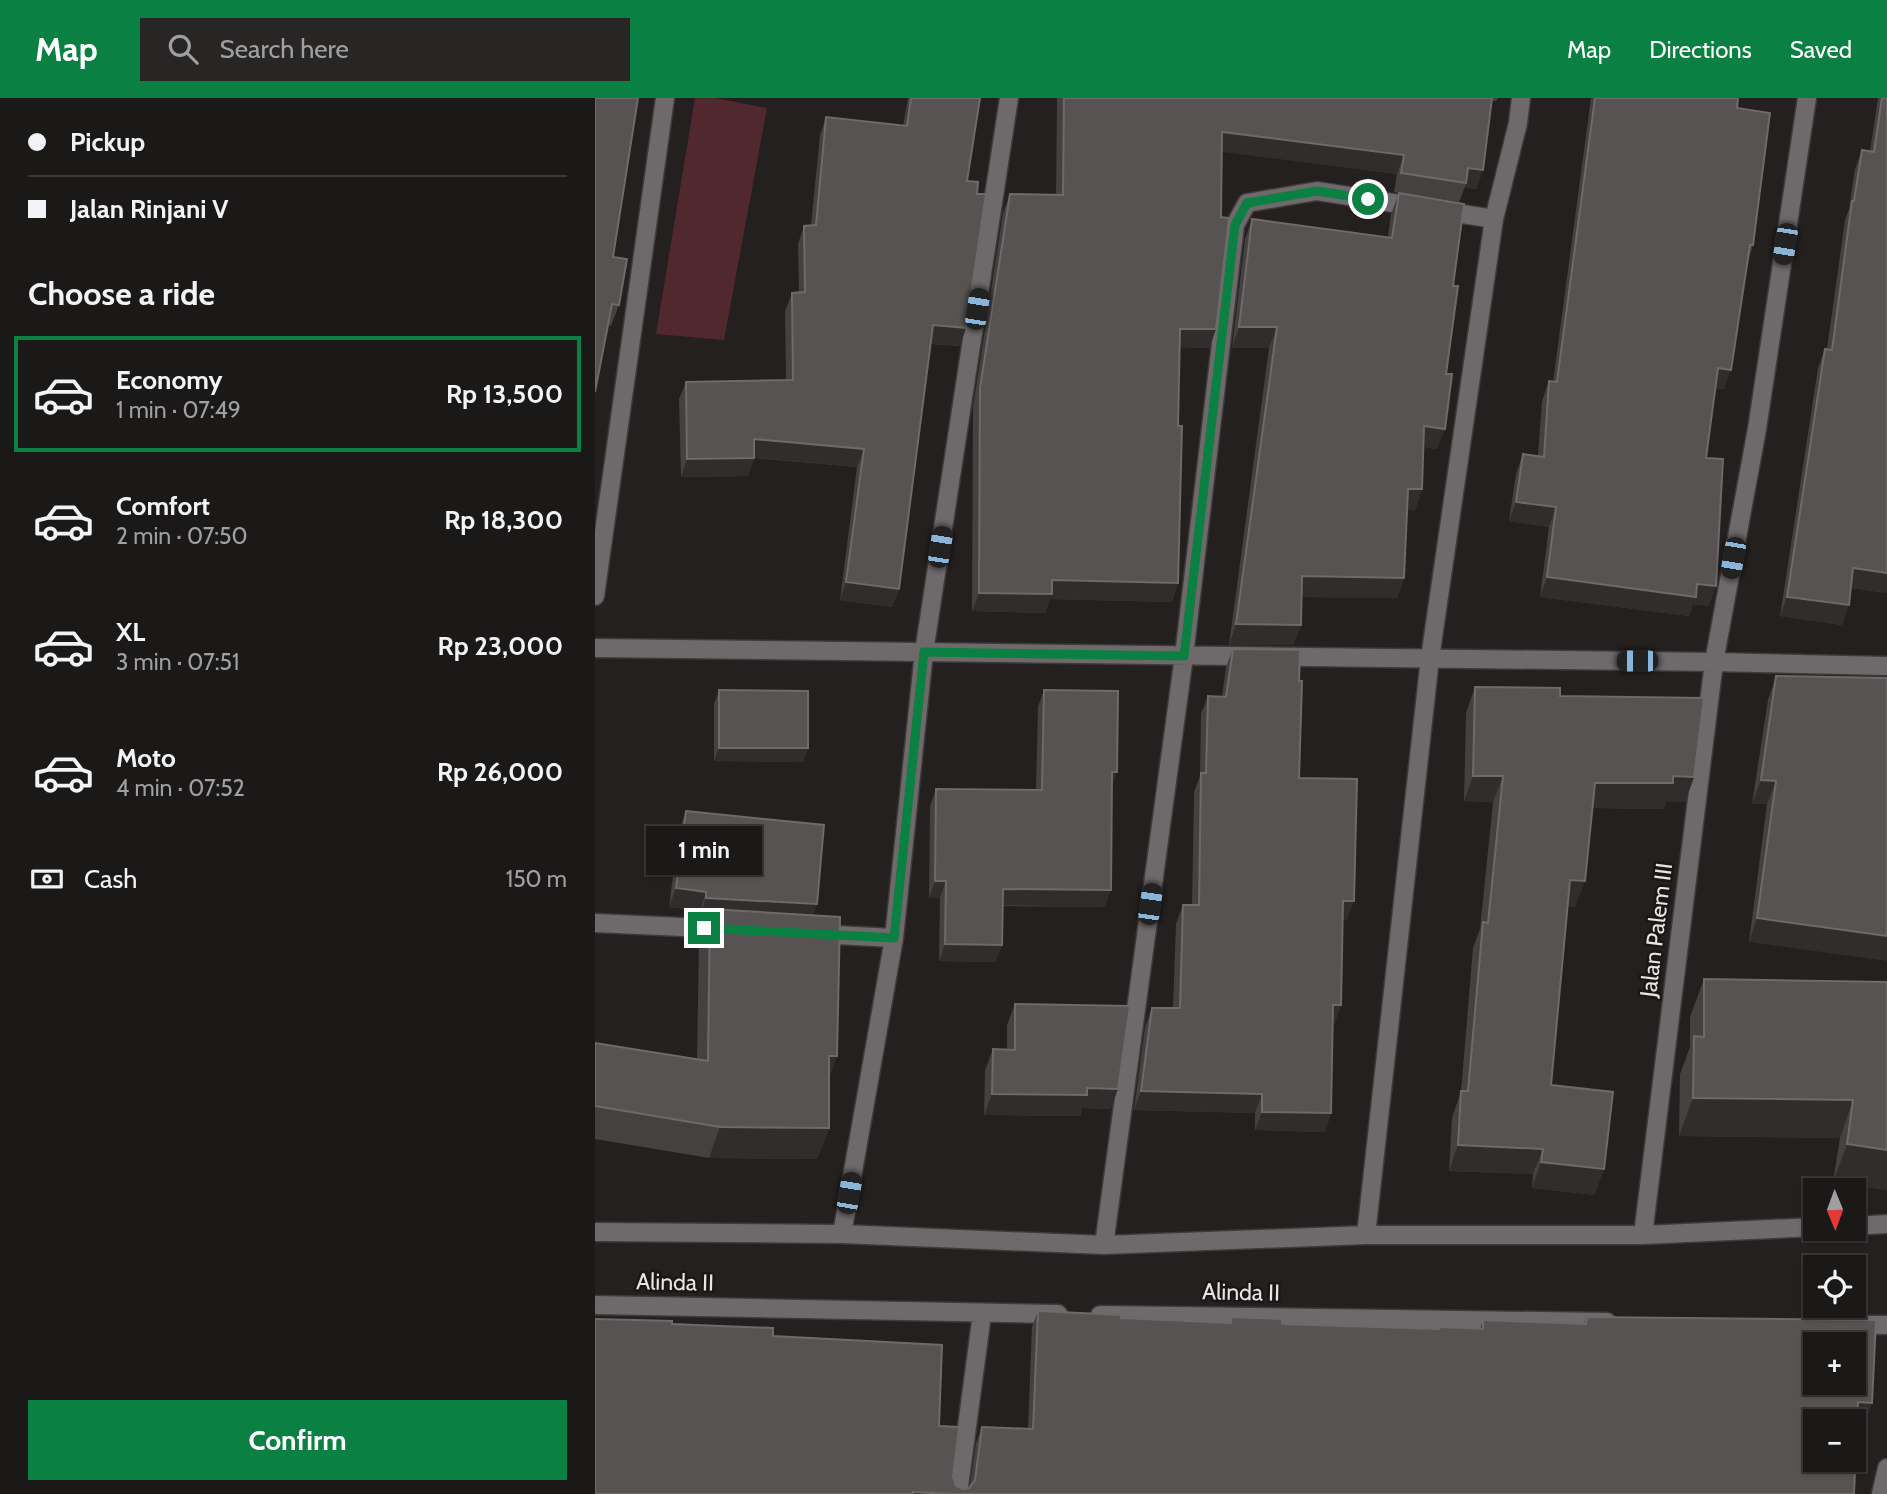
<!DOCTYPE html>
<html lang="en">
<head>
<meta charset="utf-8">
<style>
	body { margin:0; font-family:Cabin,sans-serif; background:#282525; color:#f1f3f6; height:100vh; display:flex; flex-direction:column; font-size:26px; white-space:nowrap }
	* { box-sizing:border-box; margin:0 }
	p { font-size:23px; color:#a0a0a2 }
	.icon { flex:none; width:38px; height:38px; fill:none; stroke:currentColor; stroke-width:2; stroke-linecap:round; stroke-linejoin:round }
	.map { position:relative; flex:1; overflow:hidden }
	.drawer { display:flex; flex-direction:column; background:#1b1818; width:595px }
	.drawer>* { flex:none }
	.guide { display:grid; align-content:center; height:154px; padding:0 28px; background:#1b1818 }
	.needle { width:46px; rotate:179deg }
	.fabs { position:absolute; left:1208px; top:1080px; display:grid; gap:14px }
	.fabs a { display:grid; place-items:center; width:63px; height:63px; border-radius:0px; background:#1b1818; box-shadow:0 2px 5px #0004,0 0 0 2px #393737; font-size:35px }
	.end { position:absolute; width:32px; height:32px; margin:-16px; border:9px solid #0b8043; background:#fff; box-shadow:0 0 0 4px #fff }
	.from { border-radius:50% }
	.bubble { position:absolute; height:49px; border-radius:0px; background:#1b1818; box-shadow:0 2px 5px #0004,0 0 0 2px #393737; font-size:23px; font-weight:700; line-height:49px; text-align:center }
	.car { position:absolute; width:21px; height:42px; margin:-21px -10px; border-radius:9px; box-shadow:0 0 5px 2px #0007; background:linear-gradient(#222 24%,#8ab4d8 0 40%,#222 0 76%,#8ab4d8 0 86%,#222 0) }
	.guide b { display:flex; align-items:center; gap:24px; height:66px; font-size:26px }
	.guide b+b { border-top:2px solid #393737 }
	.guide i { width:18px; height:18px; background:#f1f3f6 }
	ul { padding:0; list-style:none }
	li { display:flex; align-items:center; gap:21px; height:116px; margin:0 14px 10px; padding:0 14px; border:4px solid transparent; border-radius:0px }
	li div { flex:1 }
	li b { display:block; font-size:26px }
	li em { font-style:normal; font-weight:700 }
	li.current { border-color:#0b8043 }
	li>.icon { width:63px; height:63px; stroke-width:1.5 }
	h2 { padding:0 28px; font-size:32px; line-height:84px }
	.pay { display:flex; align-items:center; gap:18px; height:77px; padding:0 28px; font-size:26px }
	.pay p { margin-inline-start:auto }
	.button { display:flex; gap:14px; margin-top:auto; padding:14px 28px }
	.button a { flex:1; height:80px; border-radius:0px; background:#0b8043; color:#fff; font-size:28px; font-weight:700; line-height:80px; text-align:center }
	header { display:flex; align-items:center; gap:42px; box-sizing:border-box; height:98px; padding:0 35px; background:#0b8043; color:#fff }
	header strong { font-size:33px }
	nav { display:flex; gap:38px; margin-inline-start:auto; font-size:24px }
	.search { width:490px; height:63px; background:#282525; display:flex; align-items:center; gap:18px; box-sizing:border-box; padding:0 24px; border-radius:0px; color:#a0a0a2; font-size:26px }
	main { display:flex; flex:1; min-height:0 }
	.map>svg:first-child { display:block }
	.green { fill:#50282e }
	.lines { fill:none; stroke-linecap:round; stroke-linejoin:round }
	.street-casing { stroke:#3d3a3a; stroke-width:21 }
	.street { stroke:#6e696a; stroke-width:18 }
	.wall { fill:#454141 }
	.shaded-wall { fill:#312d2d }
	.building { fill:#575353; stroke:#6e6a6a; stroke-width:2; fill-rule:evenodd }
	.route { stroke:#0b8043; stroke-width:9 }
	.labels { text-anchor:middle; stroke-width:5; stroke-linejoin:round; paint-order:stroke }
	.street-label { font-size:23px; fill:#e8e5e5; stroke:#1b1717 }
</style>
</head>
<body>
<header>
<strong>Map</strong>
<div class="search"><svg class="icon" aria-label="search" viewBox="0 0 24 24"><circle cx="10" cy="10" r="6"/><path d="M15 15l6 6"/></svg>Search here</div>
<nav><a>Map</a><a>Directions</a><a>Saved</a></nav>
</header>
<main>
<section class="drawer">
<div class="guide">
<b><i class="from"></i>Pickup</b>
<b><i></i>Jalan Rinjani V</b>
</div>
<h2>Choose a ride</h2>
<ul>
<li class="current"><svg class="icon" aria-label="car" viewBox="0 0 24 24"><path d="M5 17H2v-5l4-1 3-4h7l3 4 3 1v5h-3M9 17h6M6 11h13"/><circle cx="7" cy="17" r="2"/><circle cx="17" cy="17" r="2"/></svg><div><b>Economy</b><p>1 min · 07:49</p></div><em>Rp 13,500</em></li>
<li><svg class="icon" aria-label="car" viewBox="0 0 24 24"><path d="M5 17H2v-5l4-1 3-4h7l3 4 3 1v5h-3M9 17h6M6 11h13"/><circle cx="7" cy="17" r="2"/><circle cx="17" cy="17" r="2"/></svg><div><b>Comfort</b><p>2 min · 07:50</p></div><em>Rp 18,300</em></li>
<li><svg class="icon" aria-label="car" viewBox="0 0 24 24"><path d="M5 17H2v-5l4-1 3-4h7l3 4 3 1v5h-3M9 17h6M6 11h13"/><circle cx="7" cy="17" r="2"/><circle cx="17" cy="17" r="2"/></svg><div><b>XL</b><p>3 min · 07:51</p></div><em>Rp 23,000</em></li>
<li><svg class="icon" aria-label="car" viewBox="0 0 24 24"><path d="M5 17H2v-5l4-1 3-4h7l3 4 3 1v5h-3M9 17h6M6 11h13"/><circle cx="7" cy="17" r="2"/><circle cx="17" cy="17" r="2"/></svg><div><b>Moto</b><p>4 min · 07:52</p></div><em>Rp 26,000</em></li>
</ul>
<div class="pay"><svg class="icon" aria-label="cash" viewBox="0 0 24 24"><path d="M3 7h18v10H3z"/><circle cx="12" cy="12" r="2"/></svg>Cash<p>150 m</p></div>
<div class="button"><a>Confirm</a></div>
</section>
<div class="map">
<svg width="1292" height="1396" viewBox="0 0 1292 1396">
	<rect width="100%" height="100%" fill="#242020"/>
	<path class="green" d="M100,0H120L172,10L129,242L61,236Z"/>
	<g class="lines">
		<defs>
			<path id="street" d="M0,498L70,0
				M0,550L1119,564L1292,568
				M0,825L131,831
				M222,836L299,840
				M1258,1128L1292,1126
				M0,1134L247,1136L509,1147L771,1137H1048L1220,1129
				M247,1136L299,840L329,554L414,0
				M771,1137L835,560L899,121L923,25L926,0
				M1048,1137L1119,564L1162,331L1212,0
				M509,1147L589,558L640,127L652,105L722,93L899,121
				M0,1207L463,1216
				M505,1217L1012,1224
				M1257,1227H1292
				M363,1396L387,1216
				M1286,1396L1292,1370"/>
		</defs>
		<use href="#street" class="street-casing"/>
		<use href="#street" class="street"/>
	</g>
	<path class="wall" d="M313,0H385L372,83L365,248L336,246L304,491L297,509L245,502L262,369L159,360L153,378L86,379L84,301L91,284L191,282L190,213L197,195H204L203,146L209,128L216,127L225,37L231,19L308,28Z
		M462,0H903L901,3H897L888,72L881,91L870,89L864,104L799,94L802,76L627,53L621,231L614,250L584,249L583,328V485L577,504L455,501L450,515L377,513L378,309L408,115L415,96L461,97Z
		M996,0H1143L1142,10L1158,147L1154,160L1129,291L1120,290L1111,360L1114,508L1098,506L1094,518L945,499L954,429L914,423L921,376L928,356L943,358L947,303L954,283L958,284Z
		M1283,0H1292V495L1256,490L1247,527L1185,518L1223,270L1230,251H1232L1250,122L1254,111L1260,71L1267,52L1275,53Z
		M804,95L858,188L851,276L842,351L828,349L827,391L820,412H812L809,480L802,500L706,499V527L698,547H634L674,250H637L650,141L657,121L793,139L796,116Z
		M18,159L24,207L16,228L13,227Z
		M638,551L704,680L752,822H748L740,926L738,925L736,1015L730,1034L660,1032V1015L539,1012L550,929L557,910H578L581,826L588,807H597L599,694L605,678L606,616L613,598L627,599L631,569Z
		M1181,578L1292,580L1154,844L1172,706H1157L1173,602Z
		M880,589L965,598L1099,679L1090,704H1071L1069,711L997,710L980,809L973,808L956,987L1000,1097L937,1090L938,1076L854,1073L857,1019L866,994L878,850L885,831L898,704L869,703L871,615Z
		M124,592L213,650L208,664L119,663V606Z
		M449,592L517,688L510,809L407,808V847L400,864L344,863L345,800H334L335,708L341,691L441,692L443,609Z
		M91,713L222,806L218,817L234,981V1030L222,1061L114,1060L0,1041V945L102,962L104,842L112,819H105V813L74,809L84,732Z
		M1109,881L1292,884V1092L1238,1084L1245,1040L1084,1038L1085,976L1095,949V919Z
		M420,906L516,1011L487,1010L485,1018L389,1017L390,972L398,951L412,952V927Z
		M443,1213L526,1220L634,1225L636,1219L687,1226L844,1231H885L888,1222L989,1226L992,1219L1272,1321H1262L1259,1396H0L77,1226L178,1238L344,1328L358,1379L361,1388L368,1391L374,1390L375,1388L381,1345L387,1329L433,1331L437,1229Z"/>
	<path class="shaded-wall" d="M627,34L809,57L802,76L620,53Z
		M873,70L888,72L881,91L870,89Z
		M338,227L371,230L365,248L331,245Z
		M644,229H682L674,250H637Z
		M585,231H621L614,250L578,249Z
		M1123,270L1136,272L1129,291L1116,290Z
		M829,328L850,331L842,351L821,348Z
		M159,341L269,351L262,369L152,359Z
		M159,360L153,378L86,379L92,361Z
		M813,391H827L820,412H806Z
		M921,404L961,409L954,429L914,423Z
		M1258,470L1292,475V495L1251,489Z
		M707,478L809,480L802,500L699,499Z
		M952,479L1102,486L1121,488L1114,508L1098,506L1094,518L945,499Z
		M457,482L583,485L577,504L455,501L450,515L377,513L384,495Z
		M251,484L304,491L297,509L245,502Z
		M1192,499L1254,507L1247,527L1185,518Z
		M641,526L706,527L698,547H634Z
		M124,650H213L208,664L119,663Z
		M517,674H522L516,691Z
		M878,678H908L898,704L869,703Z
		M1078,678L1099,679L1090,704H1071L1069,711L991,710L1000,685Z
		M1166,682L1181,683L1172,706H1157Z
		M975,782L990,783L980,809L966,807Z
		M340,783H351L345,800H334Z
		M81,790L111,794L105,813L74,809Z
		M408,791L516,792L510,809L402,807Z
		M111,800L222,806L215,824L115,811L112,819H105Z
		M748,803H759L752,822H741Z
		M1162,820L1292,838V863L1154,844Z
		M350,846L407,847L400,864L344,863Z
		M738,907H746L740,926L731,925Z
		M234,958H242L231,989Z
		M492,990L523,991L516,1011L487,1010L485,1018L389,1017L397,996Z
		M546,993L667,996L660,1015L539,1012Z
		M1098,1000L1258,1002L1245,1040L1084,1038Z
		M667,1014L736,1015L730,1034L660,1032Z
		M125,1029L234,1030L222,1061L114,1060Z
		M1252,1046L1292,1052V1092L1238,1084Z
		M863,1047L948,1051L938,1076L854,1073Z
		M946,1064L1009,1071L1000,1097L937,1090Z
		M1263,1304L1277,1305L1272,1321L1257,1320Z
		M318,1394L355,1396H317Z"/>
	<path class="building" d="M0,0H43L18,159L32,161L24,207L17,206L0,294Z
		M316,0H385L372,83L383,84L382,96H391L371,230L338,227L304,491L251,484L269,351L159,341V360L92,361L91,284L198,282L197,195L210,194L209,128L221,127L231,19L312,28Z
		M469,0H897L888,72L873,70L871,85L806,75L809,57L627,34L626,119L634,120L621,231H585L583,328H587L583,485L457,482V496L384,495L385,290L415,96L468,97Z
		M1000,0H1143L1142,10L1175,15L1158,147H1155L1136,272L1123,270L1111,360L1128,361L1121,488L1102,486L1101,499L952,479L961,409L921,404L928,356L949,359L954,283L962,284Z
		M1287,0H1292V475L1258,470L1254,507L1192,499L1230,251L1237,252L1257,103H1259L1267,52L1279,54Z
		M804,95L869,106L858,188H863L851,276H857L850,331L829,328L827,391H813L809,480L707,478L706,527L641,526L682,229H644L657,121L797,140Z
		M638,551L705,552L704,583H707L704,680L762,681L759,803H748L746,907H738L736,1015L667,1014V996L546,993L557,910H585L588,807H604L606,675H611L613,598L631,599Z
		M1181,578L1292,580V838L1162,820L1181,683L1166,682Z
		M880,589L965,590V598L1109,600L1099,679L1078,678V685H1000L990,783L975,782L956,987L1018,994L1009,1071L946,1064L948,1051L863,1047L866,993H873L888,824L893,825L908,678H878Z
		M124,592L213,593V650H124Z
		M449,592L523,593L522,674H517L516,792L408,791L407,847L350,846L351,783H340L341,691L447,692Z
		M91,713L229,727L222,806L111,800V794L81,790Z
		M115,811L245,819L242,958H234V1030L125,1029L0,1008V945L113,963Z
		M1109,881L1292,884V1052L1252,1046L1258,1002L1098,1000L1099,938L1109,939Z
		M420,906L535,908L523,991L492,990V997L397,996L398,951L420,952Z
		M443,1213L526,1217V1220L636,1225V1219L687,1221V1226L844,1231L845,1229L888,1231V1222L991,1226L992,1219L1281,1222L1277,1305L1263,1304L1259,1396H355L318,1394V1396H0V1221L77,1223V1226L178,1230V1238L347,1247L344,1328L364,1329L358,1379L361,1388L368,1391L374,1390L380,1382L387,1329L438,1331ZM1220,1246H1258V1284H1220ZM1220,1323H1258V1362H1220Z"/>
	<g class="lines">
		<path class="route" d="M109,830L299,840L329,554L589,558L640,127L652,105L722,93L773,101"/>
	</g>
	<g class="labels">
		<g class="street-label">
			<text transform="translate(1061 832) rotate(-83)" y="8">Jalan Palem III</text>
			<text transform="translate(80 1184) rotate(1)" y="8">Alinda II</text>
			<text transform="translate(646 1194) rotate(1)" y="8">Alinda II</text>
		</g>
	</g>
</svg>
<div class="fabs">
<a><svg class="needle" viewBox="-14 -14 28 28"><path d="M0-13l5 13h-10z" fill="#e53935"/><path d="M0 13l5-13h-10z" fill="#a0a0a2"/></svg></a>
<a><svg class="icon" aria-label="locate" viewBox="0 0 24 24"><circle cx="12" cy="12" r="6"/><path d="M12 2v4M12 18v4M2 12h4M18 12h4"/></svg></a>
<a>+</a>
<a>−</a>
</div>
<i class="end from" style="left:773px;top:101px"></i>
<i class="end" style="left:109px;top:830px"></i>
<div class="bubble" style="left:51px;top:728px;width:116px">1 min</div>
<i class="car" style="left:1190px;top:146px;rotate:189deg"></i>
<i class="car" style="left:382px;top:211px;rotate:9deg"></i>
<i class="car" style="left:345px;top:449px;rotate:9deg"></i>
<i class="car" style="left:1138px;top:460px;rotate:190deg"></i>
<i class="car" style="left:1042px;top:563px;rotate:270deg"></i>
<i class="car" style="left:555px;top:806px;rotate:8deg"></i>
<i class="car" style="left:254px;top:1095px;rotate:10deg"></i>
</div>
</main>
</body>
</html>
